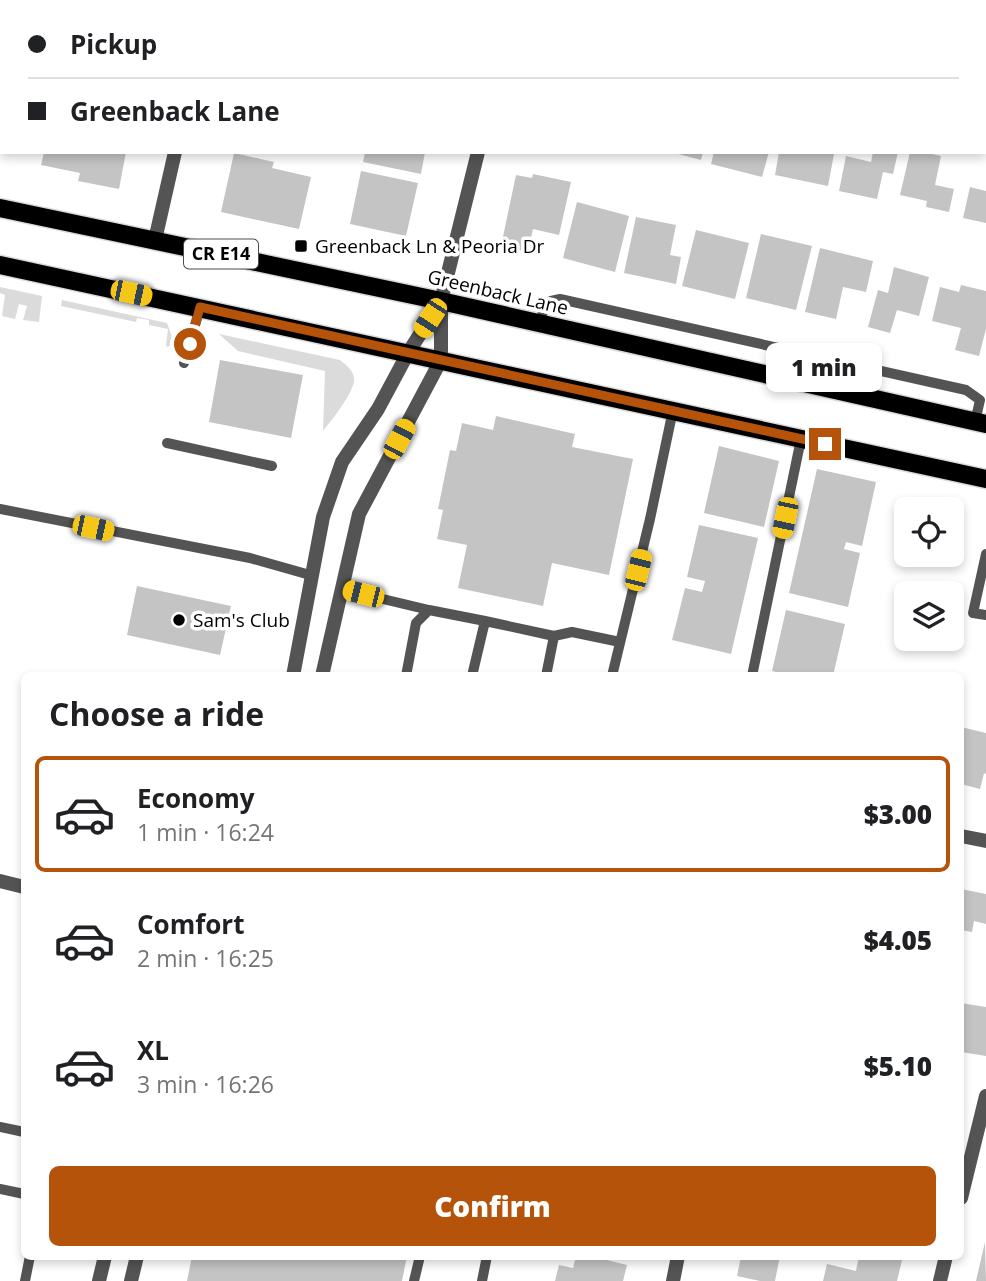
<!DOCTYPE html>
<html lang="en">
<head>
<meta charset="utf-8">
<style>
	body { margin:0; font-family:"Open Sans",sans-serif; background:#f2f2f2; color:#202124; height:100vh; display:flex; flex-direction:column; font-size:26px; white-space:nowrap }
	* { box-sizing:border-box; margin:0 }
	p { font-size:23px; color:#757577 }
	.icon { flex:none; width:38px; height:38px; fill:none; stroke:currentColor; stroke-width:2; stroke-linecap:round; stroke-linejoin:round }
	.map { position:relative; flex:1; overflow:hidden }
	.panel { position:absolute; left:21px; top:672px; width:943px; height:588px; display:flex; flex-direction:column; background:#fff; border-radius:10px; box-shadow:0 4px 10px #0003 }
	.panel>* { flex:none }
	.banner { position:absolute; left:0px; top:0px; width:987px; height:154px; box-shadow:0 4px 10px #0003; display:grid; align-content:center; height:154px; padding:0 28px; background:#fff }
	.tools { position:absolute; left:894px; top:497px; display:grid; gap:14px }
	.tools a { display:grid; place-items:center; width:70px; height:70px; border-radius:10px; background:#fff; box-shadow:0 4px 10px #0003; font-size:35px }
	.end { position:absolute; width:32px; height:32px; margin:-16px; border:9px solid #b45309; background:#fff; box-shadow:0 0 0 4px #fff }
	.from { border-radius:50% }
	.bubble { position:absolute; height:49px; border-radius:10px; background:#fff; box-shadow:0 4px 10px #0003; font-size:23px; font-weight:800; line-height:49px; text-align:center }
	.car { position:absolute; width:21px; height:42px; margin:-21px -10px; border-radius:9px; box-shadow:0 0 5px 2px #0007; background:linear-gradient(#f5c518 24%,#345 0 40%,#f5c518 0 76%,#345 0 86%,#f5c518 0) }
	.banner b { display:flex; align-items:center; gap:24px; height:66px; font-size:26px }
	.banner b+b { border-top:2px solid #e0e0e0 }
	.banner i { width:18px; height:18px; background:#202124 }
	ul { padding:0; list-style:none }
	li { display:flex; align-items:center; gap:21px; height:116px; margin:0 14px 10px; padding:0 14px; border:4px solid transparent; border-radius:10px }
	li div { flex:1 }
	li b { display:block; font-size:26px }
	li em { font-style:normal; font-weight:800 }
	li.active { border-color:#b45309 }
	li>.icon { width:63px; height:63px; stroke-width:1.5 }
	h2 { padding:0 28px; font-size:32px; line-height:84px }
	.action { display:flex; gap:14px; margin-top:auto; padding:14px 28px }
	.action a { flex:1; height:80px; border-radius:10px; background:#b45309; color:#fff; font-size:28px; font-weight:800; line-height:80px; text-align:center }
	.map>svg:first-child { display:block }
	.green { fill:#dbdbdb }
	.building { fill:#c4c4c4 }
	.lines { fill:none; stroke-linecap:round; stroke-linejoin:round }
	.primary-casing { stroke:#dbdbdb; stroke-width:21 }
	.service { stroke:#545454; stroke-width:10 }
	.minor { stroke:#545454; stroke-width:14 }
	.tertiary { stroke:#545454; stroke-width:14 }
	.primary { stroke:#000; stroke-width:18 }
	.route { stroke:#b45309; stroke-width:9 }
	.poi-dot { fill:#000; stroke:#fff; stroke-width:2.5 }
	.labels { text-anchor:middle; stroke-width:7; stroke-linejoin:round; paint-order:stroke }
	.shield { fill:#fff; stroke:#4c4c4c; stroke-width:2 }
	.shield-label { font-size:18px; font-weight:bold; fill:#000 }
	.poi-label { font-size:19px; fill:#000; stroke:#fff; text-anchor:start }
	.street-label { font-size:19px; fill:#000; stroke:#fff }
</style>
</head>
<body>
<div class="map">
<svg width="986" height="1281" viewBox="0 0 986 1281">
	<rect width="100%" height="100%" fill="#fff"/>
	<path class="green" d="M0,287L42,296L39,322L23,320L27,306L19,304L15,319L2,316L5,295L0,293Z
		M62,300L167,323L172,337L171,345L167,347L166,345L168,329L149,325V320L137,318L136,322L61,306Z
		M219,334L340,360C346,365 353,370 354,378C356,390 331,421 323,431L325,371L238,351Z"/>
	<path class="building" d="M44,152H126L119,189L78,181L80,173L41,165Z
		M365,152H425L421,174L363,162Z
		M671,152H703L701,160Z
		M714,152H769L762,177L711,164Z
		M779,152L834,154L828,186L775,175Z
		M873,152H898L893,174L883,172L877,199L839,191L846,156L871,162Z
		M910,152H923L941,156L935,185L954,189L949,212L926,207L927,201L900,195Z
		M234,153L274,162L272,168L311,177L299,229L221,212Z
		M361,171L418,183L406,236L350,224Z
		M533,174L571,182L559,235L533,229L528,252L501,246L516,175L532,178Z
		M970,187L986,191V223L963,218Z
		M577,202L629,216L615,272L563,258Z
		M636,217L676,225L670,255L681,257L676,284L624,273Z
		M696,230L749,243L735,299L682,286Z
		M761,234L812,246L796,310L746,298Z
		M820,248L873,261L866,292L843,287L836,319L805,312Z
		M894,267L929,277L919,316L897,310L890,333L868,327L878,290L888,293Z
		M961,285L986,291V329L979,356L955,350L961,328L932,321L940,287L959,292Z
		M220,360L303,375L291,438L209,422Z
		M496,416L575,434L572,447L633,459L609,575L552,563L543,606L458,588L467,545L437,539L443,510L438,509L450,450L456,451L462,423L493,430Z
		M719,446L779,461L764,527L704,513Z
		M817,469L876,482L862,546L846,542L844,549L860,553L848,607L789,593Z
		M699,525L758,538L731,654L672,640L685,588L702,592L705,581L687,577Z
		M137,586L231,606L220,655L127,635Z
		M786,610L845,624L833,676H793L772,671Z
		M961,727L986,733V774L984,773L980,789L961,784Z
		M961,889L986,894V924L974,921L972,932L961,930Z
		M961,1003L986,1007V1056L961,1052Z
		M985,1242L986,1281H976Z
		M192,1256H407L402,1281H187Z
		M576,1256H590L627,1265L623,1281H555L559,1265L573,1268Z
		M741,1256H780L775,1281H760L737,1276Z
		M859,1256H903L897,1281H823L827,1264L856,1271Z"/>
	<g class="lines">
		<defs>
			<path id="primary" d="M0,208L441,301L986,424
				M0,265L986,479"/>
		</defs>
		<use href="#primary" class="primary-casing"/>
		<path class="service" d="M2,0L9,2
			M53,2V0
			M540,323L545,305L551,301L560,299L966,390L980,400L975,422
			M184,363L200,308
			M167,443L272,466
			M0,509L250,558L310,575
			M986,554L973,613L986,615
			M341,589L429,610
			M406,676L416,623L429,610L485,621
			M472,676L485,621L554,636
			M546,676L554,636L572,632L620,642
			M612,676L650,519L673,410
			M752,676L801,439
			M0,1127L24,1132
			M0,1189L24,1194
			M25,1281L30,1256
			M414,1281L420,1256
			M482,1281L487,1256"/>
		<path class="minor" d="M208,2V0
			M516,2V0
			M985,118L986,119
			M155,240L175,152
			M441,301L478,152
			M961,836L986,841
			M0,881L24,887
			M961,1198L986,1096
			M673,1281L678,1256
			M940,1281L946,1256"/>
		<path class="tertiary" d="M293,676L323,517L342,462L378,409L408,353L441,301
			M322,676L359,514L441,360V302
			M99,1281L105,1256
			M131,1281L137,1256"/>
		<use href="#primary" class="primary"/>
	</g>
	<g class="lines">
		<path class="route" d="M190,344L200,307L825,444"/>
	</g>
	<g class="poi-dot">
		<rect x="294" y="239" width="14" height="14" rx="3.5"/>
		<circle cx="179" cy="620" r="7"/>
	</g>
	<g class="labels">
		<rect class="shield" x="184" y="239.5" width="74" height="29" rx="5"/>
		<g class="shield-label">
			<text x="221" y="260">CR E14</text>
		</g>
		<g class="poi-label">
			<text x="315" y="253">Greenback Ln &amp; Peoria Dr</text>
			<text x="193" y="627">Sam's Club</text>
		</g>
		<g class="street-label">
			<text transform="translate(498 292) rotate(13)" y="7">Greenback Lane</text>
		</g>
	</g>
</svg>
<div class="tools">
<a><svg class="icon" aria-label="locate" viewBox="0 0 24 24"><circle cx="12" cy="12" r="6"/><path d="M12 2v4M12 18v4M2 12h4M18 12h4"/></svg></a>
<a><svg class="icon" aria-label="layers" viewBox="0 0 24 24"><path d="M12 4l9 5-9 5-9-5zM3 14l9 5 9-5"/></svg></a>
</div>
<i class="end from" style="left:190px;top:344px"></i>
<i class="end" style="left:825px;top:444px"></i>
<div class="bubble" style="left:766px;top:343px;width:116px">1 min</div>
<i class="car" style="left:131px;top:293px;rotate:102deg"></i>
<i class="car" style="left:430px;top:318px;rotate:213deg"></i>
<i class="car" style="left:399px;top:439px;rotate:28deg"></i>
<i class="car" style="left:785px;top:518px;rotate:192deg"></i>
<i class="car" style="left:93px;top:528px;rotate:102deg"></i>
<i class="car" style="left:638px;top:570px;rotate:14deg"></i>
<i class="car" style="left:363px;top:594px;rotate:284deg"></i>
<div class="banner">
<b><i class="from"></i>Pickup</b>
<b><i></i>Greenback Lane</b>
</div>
<section class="panel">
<h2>Choose a ride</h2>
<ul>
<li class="active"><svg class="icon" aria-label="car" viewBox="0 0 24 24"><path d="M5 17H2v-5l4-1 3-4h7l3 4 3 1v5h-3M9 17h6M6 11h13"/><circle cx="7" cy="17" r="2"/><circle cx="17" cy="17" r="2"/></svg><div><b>Economy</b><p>1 min · 16:24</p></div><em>$3.00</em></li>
<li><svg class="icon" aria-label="car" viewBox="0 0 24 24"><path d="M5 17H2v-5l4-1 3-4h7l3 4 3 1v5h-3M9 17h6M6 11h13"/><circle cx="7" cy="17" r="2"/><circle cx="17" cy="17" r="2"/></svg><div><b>Comfort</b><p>2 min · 16:25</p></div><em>$4.05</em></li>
<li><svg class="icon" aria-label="car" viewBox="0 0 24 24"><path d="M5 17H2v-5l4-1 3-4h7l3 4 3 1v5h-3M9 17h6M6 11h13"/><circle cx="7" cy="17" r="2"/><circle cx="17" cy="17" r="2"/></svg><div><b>XL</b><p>3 min · 16:26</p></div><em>$5.10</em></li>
</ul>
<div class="action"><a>Confirm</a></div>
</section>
</div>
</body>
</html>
